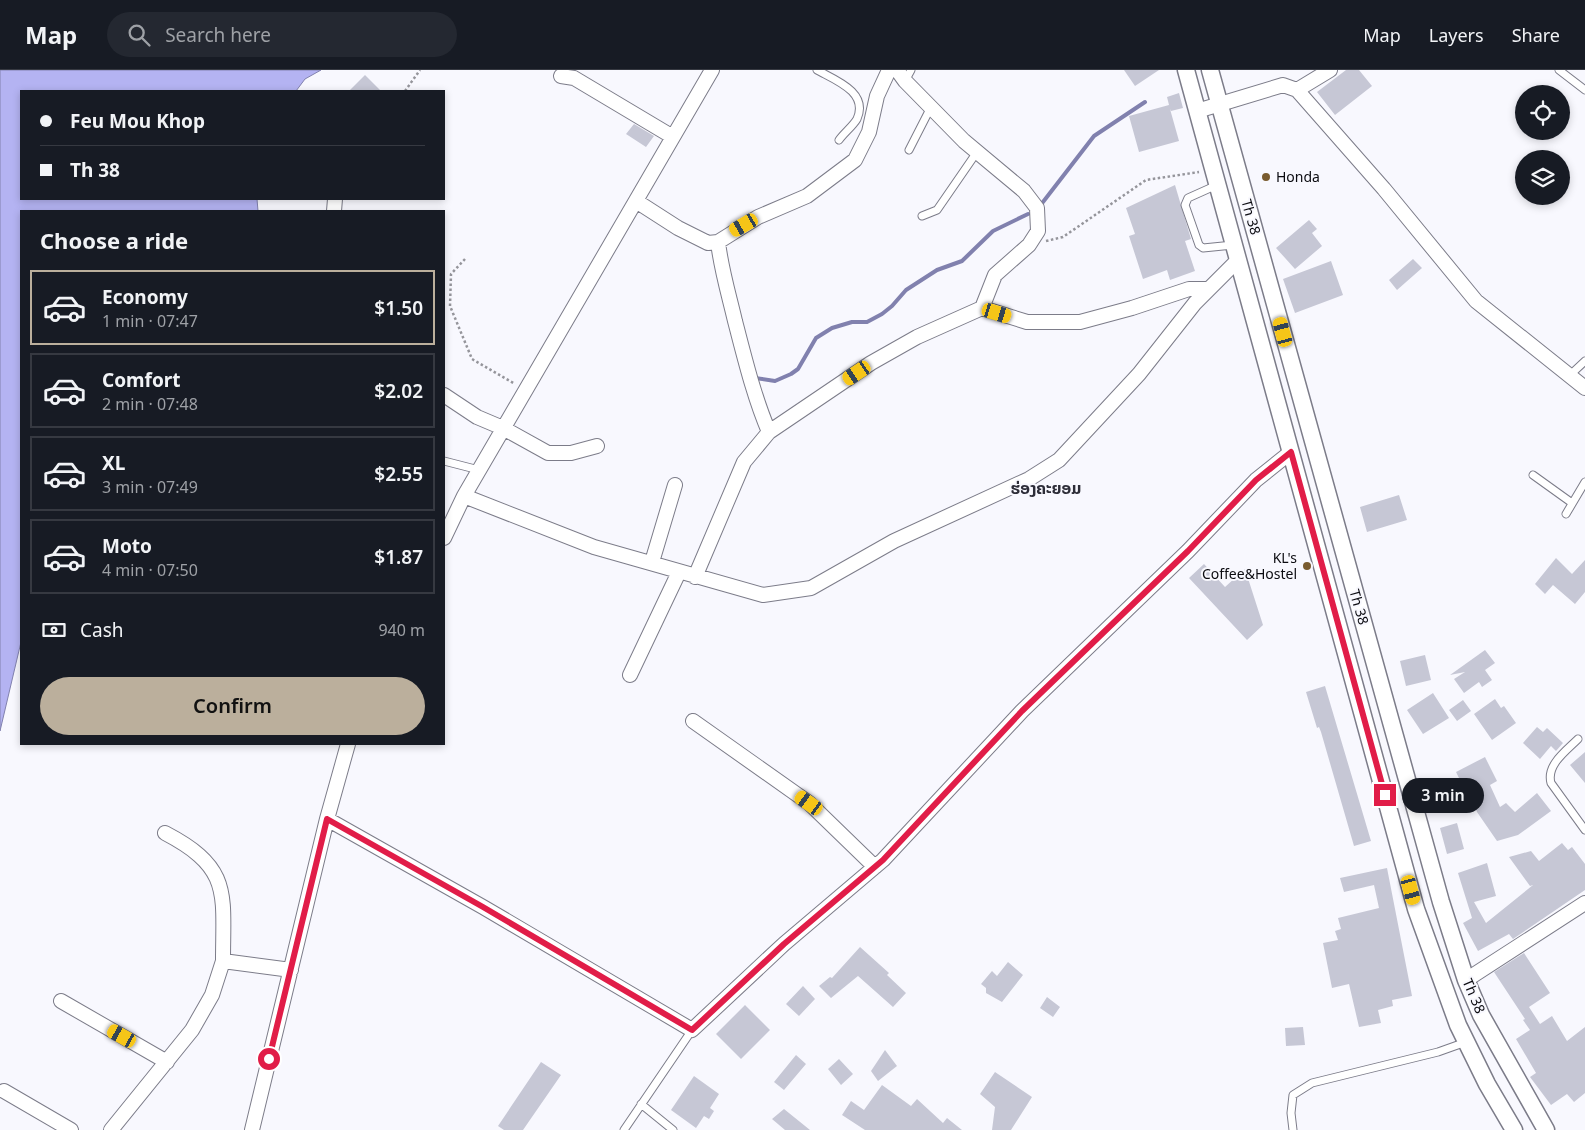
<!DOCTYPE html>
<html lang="en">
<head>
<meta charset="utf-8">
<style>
	body { margin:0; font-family:"Noto Sans","Noto Sans Lao",sans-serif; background:#242831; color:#f1f3f6; height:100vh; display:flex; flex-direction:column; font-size:19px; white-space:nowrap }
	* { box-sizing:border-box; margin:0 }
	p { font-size:16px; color:#9ea1a6 }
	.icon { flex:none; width:28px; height:28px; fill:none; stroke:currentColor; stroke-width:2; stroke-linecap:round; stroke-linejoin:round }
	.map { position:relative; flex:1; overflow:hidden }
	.panel { position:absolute; left:20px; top:140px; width:425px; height:535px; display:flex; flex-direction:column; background:#171b24; border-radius:0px; box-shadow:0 2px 8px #0003 }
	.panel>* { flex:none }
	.banner { position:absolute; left:20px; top:20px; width:425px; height:110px; border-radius:0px; box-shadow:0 2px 8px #0003; display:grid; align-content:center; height:110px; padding:0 20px; background:#171b24 }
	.tools { position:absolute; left:1515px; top:15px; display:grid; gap:10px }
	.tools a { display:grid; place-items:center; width:55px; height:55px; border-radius:50%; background:#171b24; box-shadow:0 2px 8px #0003; font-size:25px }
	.end { position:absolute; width:22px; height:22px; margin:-11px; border:6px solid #e11d48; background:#fff; box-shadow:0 0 0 2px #fff }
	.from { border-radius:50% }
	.bubble { position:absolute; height:35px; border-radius:18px; background:#171b24; box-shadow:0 2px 8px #0003; font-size:16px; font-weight:600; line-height:35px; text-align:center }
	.car { position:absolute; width:15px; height:30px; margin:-15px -8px; border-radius:6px; box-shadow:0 0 4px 1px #0007; background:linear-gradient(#f5c518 24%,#345 0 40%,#f5c518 0 76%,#345 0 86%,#f5c518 0) }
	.banner b { display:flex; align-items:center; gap:18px; height:48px; font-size:19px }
	.banner b+b { border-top:1px solid #363941 }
	.banner i { width:12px; height:12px; background:#f1f3f6 }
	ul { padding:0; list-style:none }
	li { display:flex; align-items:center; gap:15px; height:75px; margin:0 10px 8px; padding:0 10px; border:2px solid #363941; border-radius:0px }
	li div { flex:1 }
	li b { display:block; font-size:19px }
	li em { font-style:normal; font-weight:600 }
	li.selected { border-color:#bbaf9c }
	li>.icon { width:45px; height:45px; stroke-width:1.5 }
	h2 { padding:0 20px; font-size:22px; line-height:60px }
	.pay { display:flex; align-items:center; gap:12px; height:55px; padding:0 20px; font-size:19px }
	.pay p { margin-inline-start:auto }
	.primary-button { display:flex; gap:10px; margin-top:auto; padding:10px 20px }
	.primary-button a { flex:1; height:58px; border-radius:30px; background:#bbaf9c; color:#111; font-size:20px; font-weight:600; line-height:58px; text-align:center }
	header { display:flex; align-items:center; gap:30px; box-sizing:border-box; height:70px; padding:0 25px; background:#171b24; border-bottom:1px solid #363941 }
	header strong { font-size:24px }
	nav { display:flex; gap:28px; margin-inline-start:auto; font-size:18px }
	.search { width:350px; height:45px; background:#242831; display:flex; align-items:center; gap:12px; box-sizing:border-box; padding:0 18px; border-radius:28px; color:#9ea1a6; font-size:19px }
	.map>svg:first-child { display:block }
	.water { fill:#b4b3f2; stroke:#8181ae }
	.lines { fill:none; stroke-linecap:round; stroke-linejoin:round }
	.stream { stroke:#8181ae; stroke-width:4 }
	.building { fill:#c6c7d5 }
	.service-casing { stroke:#7c7c89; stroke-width:9 }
	.minor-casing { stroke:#7c7c89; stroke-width:16 }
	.tertiary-casing { stroke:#7c7c89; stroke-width:19 }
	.path { stroke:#95959b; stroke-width:2.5; stroke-dasharray:2.5 2.5; stroke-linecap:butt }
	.service { stroke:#fff; stroke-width:7 }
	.minor { stroke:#fff; stroke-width:14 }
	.tertiary { stroke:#fff; stroke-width:16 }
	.route { stroke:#e11d48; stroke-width:6 }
	.poi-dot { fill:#795b2f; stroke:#f8f8fe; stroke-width:2 }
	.labels { text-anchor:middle; stroke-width:4; stroke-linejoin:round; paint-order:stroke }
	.poi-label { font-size:14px; fill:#0b0b10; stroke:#f8f8fe; text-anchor:start }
	.street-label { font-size:14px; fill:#0b0b10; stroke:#f8f8fe }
	.quarter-label { font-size:16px; font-weight:bold; fill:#2d2d38; stroke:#f8f8fe }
</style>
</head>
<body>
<header>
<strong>Map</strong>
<div class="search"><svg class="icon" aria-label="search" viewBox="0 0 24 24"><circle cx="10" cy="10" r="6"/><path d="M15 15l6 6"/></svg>Search here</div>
<nav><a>Map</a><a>Layers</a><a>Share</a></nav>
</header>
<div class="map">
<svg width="1585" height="1060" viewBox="0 0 1585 1060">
	<rect width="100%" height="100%" fill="#f8f8fe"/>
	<path class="water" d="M0,0H321L305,9L296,21H21V129H257L258,141H21V572L0,661Z"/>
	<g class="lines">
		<path class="stream" d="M1043,132L1094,66L1145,32
			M755,308L775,311L791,304L798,299L816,268L832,258L852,252H867L882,244L892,236L906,220L937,200L962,191L993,161L1028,144"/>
	</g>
	<path class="building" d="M1124,0H1159L1135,16Z
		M1346,0H1359L1372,16L1335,45L1317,22Z
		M365,5L381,21H349Z
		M1179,23L1183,38L1171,41L1170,39L1179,71L1139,82L1129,46L1169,35L1167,27Z
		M634,54L654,66L646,77L626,64Z
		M1175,115L1191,169L1185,171L1195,201L1170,210L1167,200L1143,209L1129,166L1135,164L1126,138Z
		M1309,150L1317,159L1312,163L1322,176L1295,199L1276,178Z
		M1413,189L1422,198L1397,220L1389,210Z
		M1331,191L1343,225L1295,243L1283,209Z
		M1399,425L1407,450L1367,462L1360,437Z
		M1556,488L1572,504L1585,490V522L1575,534L1553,515L1545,524L1535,514Z
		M1204,494L1225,517L1245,499L1263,555L1247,570L1189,508Z
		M1485,580L1495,593L1485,600L1492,610L1482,617L1479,612L1464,623L1454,609L1465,602L1450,605Z
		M1425,585L1431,610L1406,616L1400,591Z
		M1325,616L1371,771L1354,776L1321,662L1319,657L1317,658L1306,622Z
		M1433,623L1449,648L1423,664L1407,640Z
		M1495,629L1501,638L1504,636L1516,653L1492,670L1474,644Z
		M1463,630L1471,641L1457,651L1449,640Z
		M1537,657L1543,662L1547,658L1563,673L1556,681L1551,676L1540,689L1523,673Z
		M1585,682V713L1570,695Z
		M1485,687L1497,711L1490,715L1500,737L1506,733L1515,742L1537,723L1551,741L1518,765L1497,771L1477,742L1468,720L1463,723L1457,710L1459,708L1456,702Z
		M1457,753L1464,779L1447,784L1440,758Z
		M1562,773L1568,780L1572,777L1585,794V820L1513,869L1509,864L1478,881L1463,853L1472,848L1458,803L1487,793L1496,826L1474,832L1486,853L1533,815L1530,816L1509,787L1531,781L1539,791Z
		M1387,798L1412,926L1392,930L1393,936L1378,940L1381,953L1359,957L1349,914L1332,918L1323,873L1338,870L1335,861L1341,859L1338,848L1379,838L1374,815L1344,822L1340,808Z
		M860,877L889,903L887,905L906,923L893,937L858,906L831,928L819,916L830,907L832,908Z
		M1524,883L1550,923L1529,937L1540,954L1552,946L1567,971L1585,957V1023L1574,1032L1567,1024L1551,1035L1530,1007L1536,1003L1516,969L1530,960L1523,950L1525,949L1494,902Z
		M1008,892L1023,905L1002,932L986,923V918L981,914L992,901L997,906Z
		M803,916L815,929L799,946L786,934Z
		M1047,927L1060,937L1053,947L1040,938Z
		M745,935L770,960L741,989L716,964Z
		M1303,957L1305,975L1286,976L1285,958Z
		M885,980L897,996L878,1011L871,1001Z
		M796,985L806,994L784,1020L774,1012Z
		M839,989L853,1004L841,1015L828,999Z
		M541,992L561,1005L523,1060H504L498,1056Z
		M995,1002L1032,1027L1011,1060H992L995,1037L980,1024Z
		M694,1006L719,1024L710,1038L714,1041L709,1049L704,1046L696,1058L671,1040Z
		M882,1015L911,1036L917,1029L943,1053L947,1048L962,1060H865L842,1045L851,1031L864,1040Z
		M784,1039L810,1060H785L772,1049Z"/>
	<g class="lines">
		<defs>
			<path id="service" d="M817,0C835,10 869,22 857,49C853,56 844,63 839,70
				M1559,0L1585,20
				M905,11L911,0
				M909,80L931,37
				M1217,115L1188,128L1185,135L1199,175L1203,178L1233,175
				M922,146L937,140L977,82
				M1569,306L1585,291
				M444,391L479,400
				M1533,405L1572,433
				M1566,444L1585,412
				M1578,669C1566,681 1546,695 1551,713L1585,760
				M641,1034L673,1060
				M624,1060L692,960
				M1293,1060L1291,1043L1293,1025L1312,1013L1438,982L1466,972"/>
			<path id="minor" d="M897,0L905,11L964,71L1024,121L1037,138L1038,161L1029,175L995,205L982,238L1027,252H1080L1132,238L1189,219H1209
				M561,6L574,8L673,67
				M1297,20L1330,0
				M1197,41L1283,15L1297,20L1384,119L1476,231L1585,318
				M636,131L678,158L708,173L718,172L758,147L807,126L855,90L869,62L877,26L889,0
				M334,141L335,129
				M718,172C721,199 729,225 735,251C745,289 754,327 769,362
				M444,325L477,347L503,358L548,383H571L597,376
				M464,426L594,477L763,525L811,518L894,471L1029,409L1059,390L1139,304L1195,233L1237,191
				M444,468L464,426L712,0
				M652,492L675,415
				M695,507L744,392L769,362L871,293L917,267L982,238
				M630,605L679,502
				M693,651L809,733L875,797
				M327,749L483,837L692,960L784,874L883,790L1022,641L1188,481L1256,410L1291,382
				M165,763C232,798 223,823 223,891
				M1466,910L1585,833
				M61,931L167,992
				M4,1021L71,1060
				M111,1060L192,960L212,925L223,891L291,900
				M252,1060L327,749L348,674"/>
			<path id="tertiary" d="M1186,0L1416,839L1458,955L1487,1014L1514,1060
				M1210,0L1441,832L1466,910L1481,945L1546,1060"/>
		</defs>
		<use href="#service" class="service-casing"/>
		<use href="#minor" class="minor-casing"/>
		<use href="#tertiary" class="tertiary-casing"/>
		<path class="path" d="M405,21L420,0
			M1046,171L1063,167L1146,110L1199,102
			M465,189L451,204L450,236L472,289L515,314"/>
		<use href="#service" class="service"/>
		<use href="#minor" class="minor"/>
		<use href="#tertiary" class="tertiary"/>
	</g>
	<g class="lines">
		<path class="route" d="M269,989L327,749L483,837L692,960L784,874L883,790L1022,641L1188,481L1256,410L1291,382L1385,725"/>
	</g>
	<g class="poi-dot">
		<circle cx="1266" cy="107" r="5"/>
		<circle cx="1307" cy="496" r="5"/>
	</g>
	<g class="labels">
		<g class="poi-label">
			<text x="1276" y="112">Honda</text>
			<text x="1297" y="493" text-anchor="end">KL's<tspan x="1297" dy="16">Coffee&amp;Hostel</tspan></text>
		</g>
		<g class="street-label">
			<text transform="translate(1251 147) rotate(74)" y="5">Th 38</text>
			<text transform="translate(1359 537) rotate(74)" y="5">Th 38</text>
			<text transform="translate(1474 926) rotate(67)" y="5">Th 38</text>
		</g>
		<g class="quarter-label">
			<text x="1046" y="424">ຮ່ອງຄະຍອມ</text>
		</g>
	</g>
</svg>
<div class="tools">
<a><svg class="icon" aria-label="locate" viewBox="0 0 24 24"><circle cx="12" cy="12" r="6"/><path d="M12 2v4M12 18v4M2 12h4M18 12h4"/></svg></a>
<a><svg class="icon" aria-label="layers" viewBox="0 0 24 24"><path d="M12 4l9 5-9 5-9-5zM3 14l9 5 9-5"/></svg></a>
</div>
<i class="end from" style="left:269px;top:989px"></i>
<i class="end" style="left:1385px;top:725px"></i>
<div class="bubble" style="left:1402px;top:708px;width:82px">3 min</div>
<i class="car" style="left:744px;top:155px;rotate:240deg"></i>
<i class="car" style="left:997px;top:243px;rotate:107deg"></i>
<i class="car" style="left:1283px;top:262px;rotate:345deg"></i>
<i class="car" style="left:857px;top:303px;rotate:236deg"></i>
<i class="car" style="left:809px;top:733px;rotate:305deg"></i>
<i class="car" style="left:1411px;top:820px;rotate:165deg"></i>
<i class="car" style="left:122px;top:966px;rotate:299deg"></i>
<div class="banner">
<b><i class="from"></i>Feu Mou Khop</b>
<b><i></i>Th 38</b>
</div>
<section class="panel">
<h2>Choose a ride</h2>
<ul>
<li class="selected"><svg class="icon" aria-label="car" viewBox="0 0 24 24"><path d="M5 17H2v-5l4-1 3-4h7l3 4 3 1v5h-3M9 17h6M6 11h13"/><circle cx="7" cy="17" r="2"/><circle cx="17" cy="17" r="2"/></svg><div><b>Economy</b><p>1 min · 07:47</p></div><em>$1.50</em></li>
<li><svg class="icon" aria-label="car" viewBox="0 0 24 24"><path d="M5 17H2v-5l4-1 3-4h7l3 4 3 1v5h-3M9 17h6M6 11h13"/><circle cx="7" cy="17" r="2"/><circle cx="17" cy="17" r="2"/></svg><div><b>Comfort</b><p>2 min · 07:48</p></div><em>$2.02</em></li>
<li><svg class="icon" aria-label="car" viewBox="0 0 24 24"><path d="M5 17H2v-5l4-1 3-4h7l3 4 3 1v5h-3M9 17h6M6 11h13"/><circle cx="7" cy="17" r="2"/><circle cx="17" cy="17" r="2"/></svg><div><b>XL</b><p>3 min · 07:49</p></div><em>$2.55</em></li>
<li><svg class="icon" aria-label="car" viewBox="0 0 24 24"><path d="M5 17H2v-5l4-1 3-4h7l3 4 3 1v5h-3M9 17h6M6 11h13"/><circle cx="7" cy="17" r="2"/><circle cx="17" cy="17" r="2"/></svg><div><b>Moto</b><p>4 min · 07:50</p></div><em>$1.87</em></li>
</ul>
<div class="pay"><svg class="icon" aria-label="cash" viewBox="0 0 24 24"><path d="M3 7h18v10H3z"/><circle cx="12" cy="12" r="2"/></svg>Cash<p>940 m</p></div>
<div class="primary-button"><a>Confirm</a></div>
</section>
</div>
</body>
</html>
